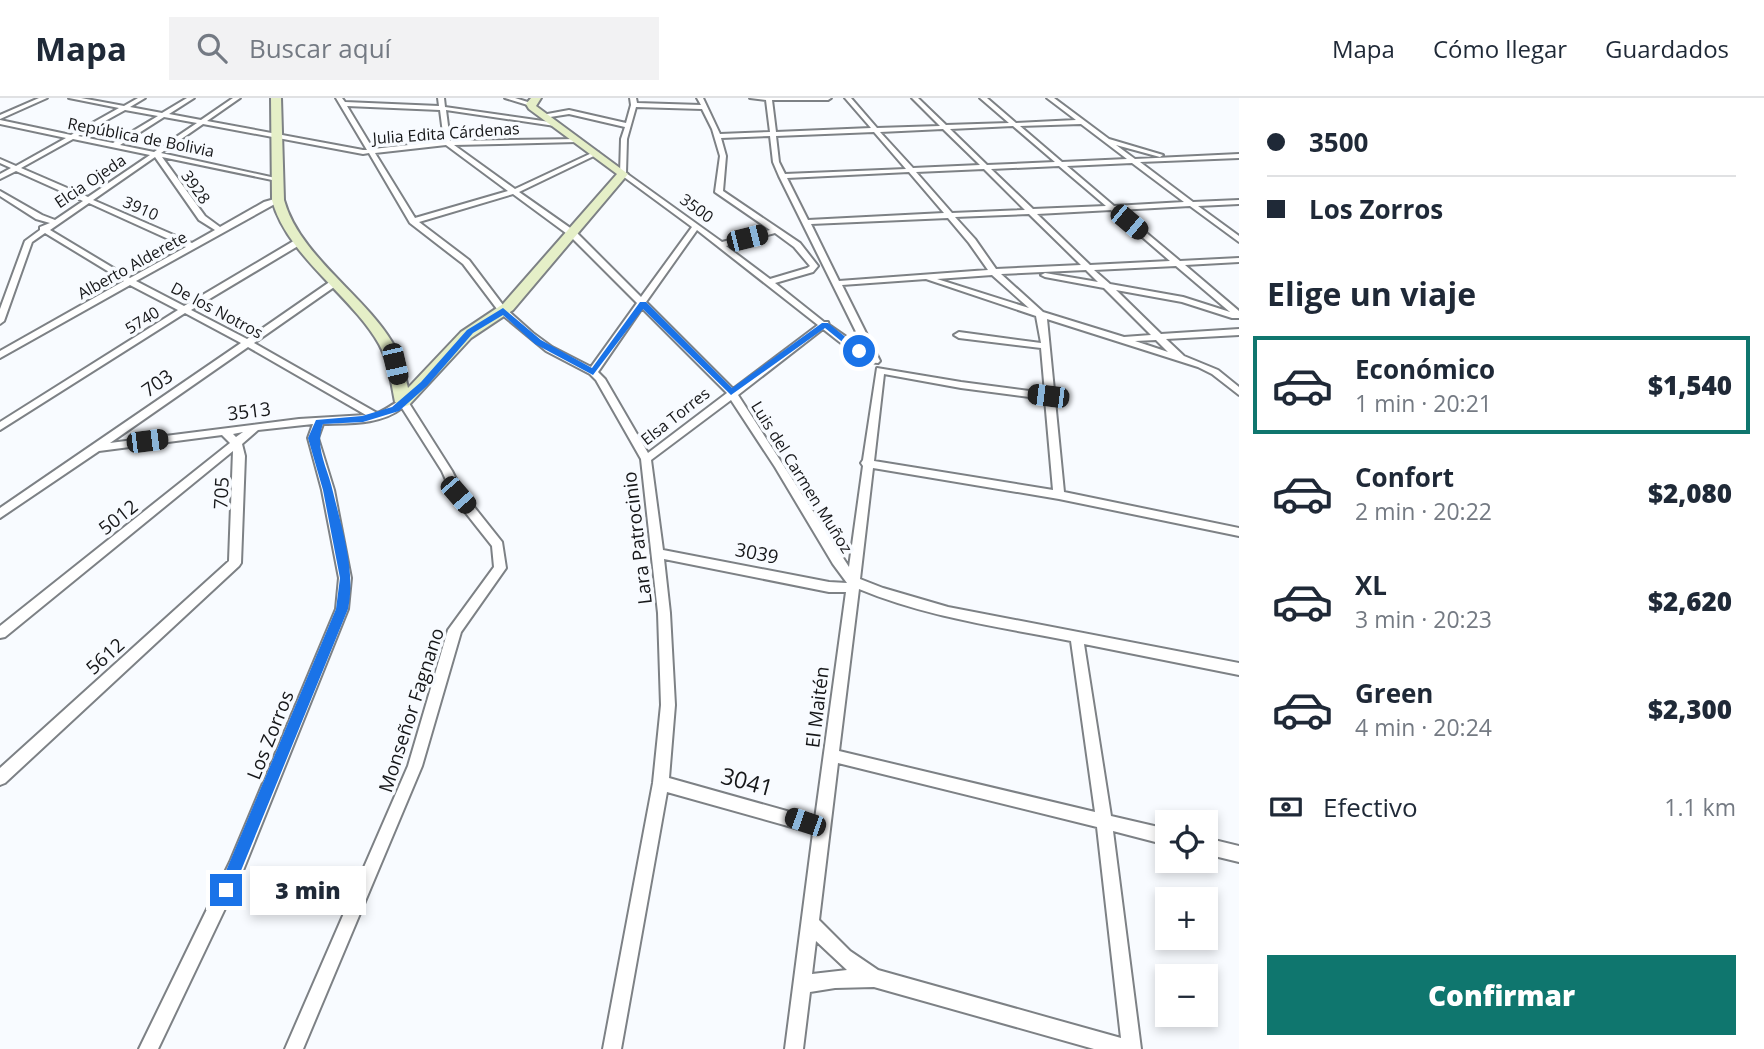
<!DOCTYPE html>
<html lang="es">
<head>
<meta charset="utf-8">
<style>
	body { margin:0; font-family:"Open Sans",sans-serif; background:#f2f2f3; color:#1f2937; height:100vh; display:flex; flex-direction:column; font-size:26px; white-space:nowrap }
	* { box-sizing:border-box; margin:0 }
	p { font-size:23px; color:#747a83 }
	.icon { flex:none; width:38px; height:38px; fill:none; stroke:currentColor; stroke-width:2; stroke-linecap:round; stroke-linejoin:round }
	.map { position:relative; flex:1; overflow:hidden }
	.drawer { display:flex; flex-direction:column; background:#fff; width:525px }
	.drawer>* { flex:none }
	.top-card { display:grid; align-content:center; height:154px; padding:0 28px; background:#fff }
	.controls { position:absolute; left:1155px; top:712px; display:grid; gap:14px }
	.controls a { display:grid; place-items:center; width:63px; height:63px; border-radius:0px; background:#fff; box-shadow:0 4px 10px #0003; font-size:35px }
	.end { position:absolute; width:32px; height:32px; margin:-16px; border:9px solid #1a73e8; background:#fff; box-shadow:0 0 0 4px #fff }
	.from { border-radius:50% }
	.bubble { position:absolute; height:49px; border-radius:0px; background:#fff; box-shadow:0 4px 10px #0003; font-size:23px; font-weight:800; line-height:49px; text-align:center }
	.car { position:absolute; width:21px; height:42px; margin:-21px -10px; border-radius:9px; box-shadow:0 0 5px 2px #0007; background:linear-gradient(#222 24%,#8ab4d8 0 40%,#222 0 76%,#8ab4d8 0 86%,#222 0) }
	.top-card b { display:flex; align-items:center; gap:24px; height:66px; font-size:26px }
	.top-card b+b { border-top:2px solid #e0e1e3 }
	.top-card i { width:18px; height:18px; background:#1f2937 }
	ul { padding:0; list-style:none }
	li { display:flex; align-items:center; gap:21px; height:98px; margin:0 14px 10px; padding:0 14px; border:4px solid transparent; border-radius:0px }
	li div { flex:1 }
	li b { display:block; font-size:26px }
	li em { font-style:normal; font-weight:800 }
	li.selected { border-color:#0f766e }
	li>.icon { width:63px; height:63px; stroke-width:1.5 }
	h2 { padding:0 28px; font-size:32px; line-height:84px }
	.pay { display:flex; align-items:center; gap:18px; height:77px; padding:0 28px; font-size:26px }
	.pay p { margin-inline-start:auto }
	.primary-button { display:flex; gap:14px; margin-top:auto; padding:14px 28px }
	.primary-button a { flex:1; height:80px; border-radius:0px; background:#0f766e; color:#fff; font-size:28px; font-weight:800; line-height:80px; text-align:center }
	header { display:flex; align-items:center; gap:42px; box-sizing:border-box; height:98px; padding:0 35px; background:#fff; border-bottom:2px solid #e0e1e3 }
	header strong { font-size:33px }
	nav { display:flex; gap:38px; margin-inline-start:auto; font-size:24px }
	.search { width:490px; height:63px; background:#f2f2f3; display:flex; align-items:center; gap:18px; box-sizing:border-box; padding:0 24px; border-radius:0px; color:#747a83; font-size:26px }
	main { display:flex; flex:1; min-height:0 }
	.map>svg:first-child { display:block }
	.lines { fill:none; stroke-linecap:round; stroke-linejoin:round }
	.street-casing { stroke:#7d8185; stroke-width:4 }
	.secondary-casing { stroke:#7d8185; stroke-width:4 }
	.street { fill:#fff; fill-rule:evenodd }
	.secondary { fill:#e5efc7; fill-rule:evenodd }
	.route { fill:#1a73e8 }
	.labels { text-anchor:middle; stroke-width:7; stroke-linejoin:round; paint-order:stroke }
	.far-street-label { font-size:16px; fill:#161719; stroke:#f8fbff }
	.street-label { font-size:19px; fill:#161719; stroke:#f8fbff }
	.near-street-label { font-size:23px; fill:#161719; stroke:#f8fbff }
</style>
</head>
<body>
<header>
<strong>Mapa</strong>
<div class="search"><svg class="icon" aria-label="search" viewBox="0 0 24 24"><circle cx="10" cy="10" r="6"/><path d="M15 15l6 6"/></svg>Buscar aquí</div>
<nav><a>Mapa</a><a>Cómo llegar</a><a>Guardados</a></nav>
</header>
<main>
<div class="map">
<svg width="1239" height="951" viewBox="0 0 1239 951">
	<rect width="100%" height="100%" fill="#f8fbff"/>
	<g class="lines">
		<defs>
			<path id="street" d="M39,0H47L0,21V17Z
				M69,0H81L124,8L138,0H145L130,9L162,15L187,0H194L169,16L201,22L233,0H240L207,23L363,52H367L336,0H342L345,4L439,8L438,0H444L445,9L557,25L555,28L446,12L450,43L579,41V43L577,44L454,47L515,91L594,54H598V56L519,94L576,134L641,199L692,129L620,76L621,41L625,29L569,16L544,20L542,17L569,12L626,25L631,7L630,0H636L637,5L701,7L697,0H703L720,36L770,34L766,2L750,0H831L828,2H772L776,34L871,30L845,0H851L877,30L940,28L912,0H918L946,27L1009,25L980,0H987L1016,25L1076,22L1047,0H1054L1109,41L1163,57L1160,59L1116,47L1135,61L1239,56V60L1140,64L1193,104L1239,102V106L1198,108L1239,138V144L1190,108L1119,112L1180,163L1239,160V164L1185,167L1239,213V220H1232L1182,204L1116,192L1161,236L1239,231V237L1166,241L1184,258L1218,272L1239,289V297L1212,276L1198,269L1047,221L1064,394L1239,430V438L1059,401L873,370L860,481L883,490L948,509L1239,565V577L1084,546L1111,718L1167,731V747L1113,733L1141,951H1094L874,889L835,890L810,894L803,951H785L813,735L667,694L621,951H603L653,685L661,607L658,515L641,361L596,282L590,276L546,253L500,215L463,166L410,125L369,55L363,56L203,26L161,55L280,81L277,83L162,59L205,118L220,129L264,104L278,100L282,102L136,183L184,208L297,141H303V145L191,212L247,241L331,183H337V187L254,245L377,315C388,312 396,301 407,302L452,373L463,395L502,444L506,470L461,534L422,668L303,951H285L408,668L448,532L494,469L492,448L454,400L442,373L402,310C380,327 350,325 323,326L318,340L334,392L351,480L348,511L242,775L158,951H139L230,764L336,511L339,480L322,392L308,340L313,326L258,332L242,346L245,358L241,465L239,468L5,685L0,687V670L229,463L233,353L5,539L0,540V528L230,345L222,337L99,353L0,420V410L241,245L185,215L0,332V324L178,212L130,187L0,260V253L124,183L45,135L32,144L4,223L0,226V211L25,143L40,132V129L50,125L36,121L0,98V93L42,117L55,122L83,103L16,73L0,81V76L11,70L0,65V61L16,68L66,40L0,26V22L71,37L119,10ZM347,8L440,12L444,43L373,51ZM636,9L702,11L712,31L720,58L715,94L770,132L722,144L626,75L627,41ZM125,12L158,18L113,45L78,38ZM164,19L197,25L154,54L120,47ZM1081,26L1127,61L1062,64L1020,28ZM1013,28L1055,64L987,67L950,31ZM943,31L980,67L913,70L880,34ZM874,34L906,71L785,76L779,64L776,38ZM770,38L773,64L779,78L865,252L829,227L828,224H824L775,185L813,174L818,168L800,145L723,93L726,58L721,40ZM73,41L150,57L88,99L21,70ZM446,47L508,93L415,120L375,55ZM155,59L199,122L215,132L192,145L93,102ZM1132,65L1184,104L1114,108L1067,68ZM1059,68L1106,108L1033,111L991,71ZM984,71L1025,112L952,115L916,74ZM909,74L944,115L808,122L787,80ZM513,96L570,138L637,205L591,269L552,249L533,235L506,211L469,162L419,124ZM89,105L186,149L130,180L50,132ZM1111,112L1170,163L1090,167L1037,116ZM1029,116L1081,167L996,171L975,141L955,119ZM948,120L969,145L988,172L839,183L811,126ZM697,132L818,227L733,291L646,204ZM775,135L794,149L810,168L807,170L770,181L726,148ZM1176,168L1230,214L1183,199L1110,186L1094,172ZM1086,172L1098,184L1045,175L1041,177L1045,179L1104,190L1151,237L1124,239L1043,214L1001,176ZM992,177L1029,210L937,181ZM926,181L1036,218L1041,245L959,234L954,237L959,240L1041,250L1045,295L961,284L877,270L863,362L861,365L863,368L849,469L738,297L823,231C836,241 864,265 878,265L880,263L842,187ZM642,210L727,295L648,355L605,281L598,274ZM1156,242L1168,254L1135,243ZM248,249L366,317L299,321L110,345ZM884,276L961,290L1045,301L1053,392L874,363ZM731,302L775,369L833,466L847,485L829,484L663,452L651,362ZM243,334L236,339L233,336ZM664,461L829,494H846L815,721L669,680L675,607L670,515ZM859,491C926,519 1000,529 1071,543L1095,714L839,653ZM838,665L1097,729L1121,940L878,872L850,853L819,822ZM816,843L847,872L812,876Z
				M505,0H515L534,6L531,8Z
				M1206,740L1239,748V764L1206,756Z"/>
			<path id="secondary" d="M271,0H281L284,102C299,157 363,196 392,244C401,258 404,274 408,290L461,234L503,206L617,76L529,11L526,6L531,0H541L536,8L628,76L513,212L471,240L409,307L403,309L395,304C391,284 389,264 379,246C351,197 287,158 272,102Z"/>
		</defs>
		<use href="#street" class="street-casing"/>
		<use href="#secondary" class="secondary-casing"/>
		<use href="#street" class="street"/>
		<use href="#secondary" class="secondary"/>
	</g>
	<path class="route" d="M640,204H646L732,290L822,225H828L863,253L856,255L825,230L731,297L643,211L593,277L535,246L503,217L473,235L427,288L399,313L363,324L323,326C314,350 328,370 333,394C342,431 356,473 348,511L231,797L226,799L220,797L218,792L336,511L340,480L323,392L308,340L316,322L362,318L392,309L421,284L467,232L503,210L541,242L592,270Z"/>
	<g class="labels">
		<g class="far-street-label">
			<text transform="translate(446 35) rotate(-4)" y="6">Julia Edita Cárdenas</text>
			<text transform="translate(141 39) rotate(11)" y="6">República de Bolivia</text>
			<text transform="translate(90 83) rotate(-34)" y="6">Elcia Ojeda</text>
			<text transform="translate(196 89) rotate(54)" y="6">3928</text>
			<text transform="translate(141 110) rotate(24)" y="6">3910</text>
			<text transform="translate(697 110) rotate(36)" y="6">3500</text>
			<text transform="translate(132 167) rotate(-29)" y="6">Alberto Alderete</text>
			<text transform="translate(217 212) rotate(28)" y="6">De los Notros</text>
			<text transform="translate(142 222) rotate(-32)" y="6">5740</text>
			<text transform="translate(675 318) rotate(-38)" y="6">Elsa Torres</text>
			<text transform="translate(802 379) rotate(58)" y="6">Luis del Carmen Muñoz</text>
		</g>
		<g class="street-label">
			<text transform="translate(157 285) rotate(-35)" y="7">703</text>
			<text transform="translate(249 313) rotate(-7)" y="7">3513</text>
			<text transform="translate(221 395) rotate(-87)" y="7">705</text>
			<text transform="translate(118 419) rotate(-38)" y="7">5012</text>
			<text transform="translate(637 440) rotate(-97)" y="7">Lara Patrocinio</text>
			<text transform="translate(757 455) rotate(11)" y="7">3039</text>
			<text transform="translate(105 558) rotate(-42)" y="7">5612</text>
			<text transform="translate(817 609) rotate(-83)" y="7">El Maitén</text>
			<text transform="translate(411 612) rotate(-72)" y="7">Monseñor Fagnano</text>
			<text transform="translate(270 637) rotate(-68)" y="7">Los Zorros</text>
		</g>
		<g class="near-street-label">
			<text transform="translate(747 684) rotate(15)" y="8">3041</text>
		</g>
	</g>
</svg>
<div class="controls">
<a><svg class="icon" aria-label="locate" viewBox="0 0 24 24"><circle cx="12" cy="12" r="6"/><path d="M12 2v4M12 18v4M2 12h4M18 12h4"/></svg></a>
<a>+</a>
<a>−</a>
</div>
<i class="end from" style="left:859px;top:253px"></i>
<i class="end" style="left:226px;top:792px"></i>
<div class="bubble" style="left:250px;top:768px;width:116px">3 min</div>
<i class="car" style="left:1129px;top:124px;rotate:130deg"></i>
<i class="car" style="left:747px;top:140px;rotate:76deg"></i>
<i class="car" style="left:395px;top:266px;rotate:167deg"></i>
<i class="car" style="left:1048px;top:298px;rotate:277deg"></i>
<i class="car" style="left:147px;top:343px;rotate:83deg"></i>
<i class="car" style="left:458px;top:397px;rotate:139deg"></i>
<i class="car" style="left:805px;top:724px;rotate:289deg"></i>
</div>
<section class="drawer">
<div class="top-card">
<b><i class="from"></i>3500</b>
<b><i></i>Los Zorros</b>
</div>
<h2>Elige un viaje</h2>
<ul>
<li class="selected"><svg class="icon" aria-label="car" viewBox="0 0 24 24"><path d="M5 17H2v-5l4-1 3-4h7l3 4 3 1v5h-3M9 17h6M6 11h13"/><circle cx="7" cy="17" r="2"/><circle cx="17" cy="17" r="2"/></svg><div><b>Económico</b><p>1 min · 20:21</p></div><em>$1,540</em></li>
<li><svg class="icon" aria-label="car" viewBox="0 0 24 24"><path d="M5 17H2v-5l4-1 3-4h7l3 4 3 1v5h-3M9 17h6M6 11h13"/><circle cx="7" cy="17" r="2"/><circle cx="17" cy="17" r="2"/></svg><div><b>Confort</b><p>2 min · 20:22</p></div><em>$2,080</em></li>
<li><svg class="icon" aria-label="car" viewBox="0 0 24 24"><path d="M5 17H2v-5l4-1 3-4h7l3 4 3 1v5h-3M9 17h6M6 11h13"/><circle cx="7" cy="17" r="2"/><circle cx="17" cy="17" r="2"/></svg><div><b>XL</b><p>3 min · 20:23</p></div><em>$2,620</em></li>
<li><svg class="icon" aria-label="car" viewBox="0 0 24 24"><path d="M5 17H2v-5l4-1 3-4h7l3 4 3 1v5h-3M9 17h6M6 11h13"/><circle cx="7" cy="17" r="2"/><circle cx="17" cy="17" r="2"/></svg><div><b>Green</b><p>4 min · 20:24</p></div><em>$2,300</em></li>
</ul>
<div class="pay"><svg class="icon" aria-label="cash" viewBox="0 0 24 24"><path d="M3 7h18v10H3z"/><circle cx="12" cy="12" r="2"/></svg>Efectivo<p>1.1 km</p></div>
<div class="primary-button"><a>Confirmar</a></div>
</section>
</main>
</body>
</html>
